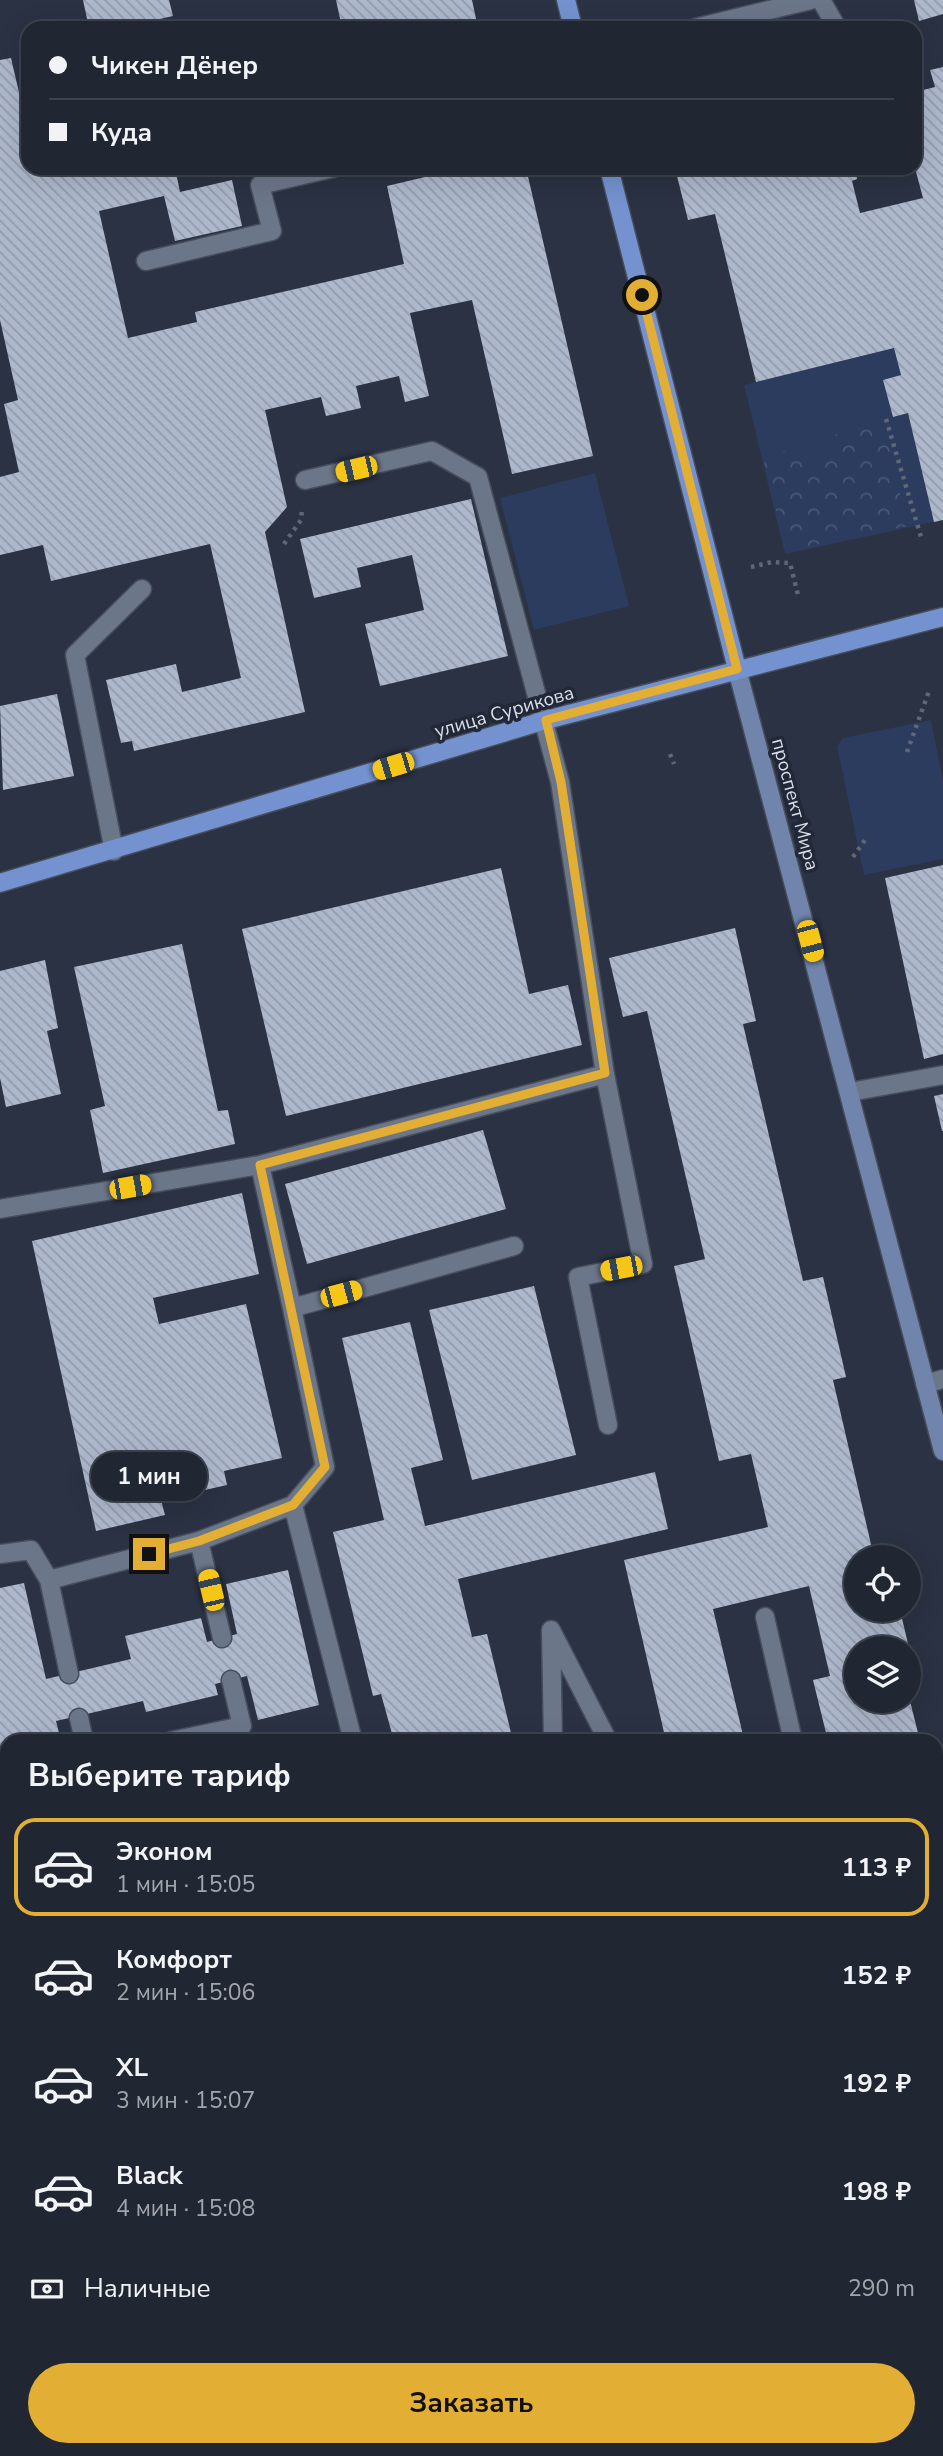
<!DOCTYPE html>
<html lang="ru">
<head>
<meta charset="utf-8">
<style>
	body { margin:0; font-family:"Nunito Sans",sans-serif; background:#282e3a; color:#f1f3f6; height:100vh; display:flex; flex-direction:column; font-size:26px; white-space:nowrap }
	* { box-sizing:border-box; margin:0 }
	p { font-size:23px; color:#a2a5ac }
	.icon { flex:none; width:38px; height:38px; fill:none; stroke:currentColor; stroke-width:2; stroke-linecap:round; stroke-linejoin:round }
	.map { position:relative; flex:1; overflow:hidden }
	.side { position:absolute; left:0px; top:1734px; width:943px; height:723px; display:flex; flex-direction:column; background:#202632; border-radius:21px 21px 0 0; box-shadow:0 7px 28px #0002,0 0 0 2px #3d434d }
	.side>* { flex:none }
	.hud { position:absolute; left:21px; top:21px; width:901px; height:154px; border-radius:21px; box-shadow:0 7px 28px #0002,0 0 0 2px #3d434d; display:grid; align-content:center; height:154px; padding:0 28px; background:#202632 }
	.fabs { position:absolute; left:844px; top:1545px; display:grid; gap:14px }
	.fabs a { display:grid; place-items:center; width:77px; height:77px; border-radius:50%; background:#202632; box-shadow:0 7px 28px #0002,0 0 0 2px #3d434d; font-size:35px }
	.end { position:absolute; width:32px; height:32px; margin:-16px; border:9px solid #e3ae34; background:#111; box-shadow:0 0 0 4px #111 }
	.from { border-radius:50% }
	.bubble { position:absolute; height:49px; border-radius:24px; background:#202632; box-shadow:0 7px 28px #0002,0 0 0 2px #3d434d; font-size:23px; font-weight:700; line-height:49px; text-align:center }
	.car { position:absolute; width:21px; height:42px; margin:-21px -10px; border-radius:9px; box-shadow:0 0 5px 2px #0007; background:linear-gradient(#f5c518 24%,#345 0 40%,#f5c518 0 76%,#345 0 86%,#f5c518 0) }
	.hud b { display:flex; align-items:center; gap:24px; height:66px; font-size:26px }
	.hud b+b { border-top:2px solid #3d434d }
	.hud i { width:18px; height:18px; background:#f1f3f6 }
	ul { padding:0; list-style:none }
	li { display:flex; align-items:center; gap:21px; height:98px; margin:0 14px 10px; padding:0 14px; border:4px solid transparent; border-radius:21px }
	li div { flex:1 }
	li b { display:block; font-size:26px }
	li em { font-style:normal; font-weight:700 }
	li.current { border-color:#e3ae34 }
	li>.icon { width:63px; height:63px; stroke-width:1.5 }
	h2 { padding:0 28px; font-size:32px; line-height:84px }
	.pay { display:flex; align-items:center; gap:18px; height:77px; padding:0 28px; font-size:26px }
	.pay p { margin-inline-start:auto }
	.primary-button { display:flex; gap:14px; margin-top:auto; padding:14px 28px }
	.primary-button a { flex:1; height:80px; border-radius:42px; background:#e3ae34; color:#111; font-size:28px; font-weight:700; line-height:80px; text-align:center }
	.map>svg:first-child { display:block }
	.green { fill:#2b3c5f }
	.forest { fill:url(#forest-crowns) }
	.building { fill:url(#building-back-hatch) }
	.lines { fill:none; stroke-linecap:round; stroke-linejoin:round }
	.lane-casing { stroke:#464d5b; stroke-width:21 }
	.secondary-casing { stroke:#464d5b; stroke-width:21 }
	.primary-casing { stroke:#464d5b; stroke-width:21 }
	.path { stroke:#5f6675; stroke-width:4.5; stroke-dasharray:3.5 5; stroke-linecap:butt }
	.lane { stroke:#6c7689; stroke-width:18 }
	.secondary { stroke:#7084ac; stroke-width:18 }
	.primary { stroke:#7492cf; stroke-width:18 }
	.route { stroke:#e3ae34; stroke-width:9 }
	.labels { text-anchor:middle; stroke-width:7; stroke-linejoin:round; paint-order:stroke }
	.street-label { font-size:19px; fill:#d9dee9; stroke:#212838 }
</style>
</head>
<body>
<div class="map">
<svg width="943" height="2456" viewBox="0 0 943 2456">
	<defs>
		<pattern id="forest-crowns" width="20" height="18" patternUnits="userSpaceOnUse" patternTransform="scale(1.75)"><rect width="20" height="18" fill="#2b3c5f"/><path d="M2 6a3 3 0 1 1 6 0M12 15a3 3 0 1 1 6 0" fill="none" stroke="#495876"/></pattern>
		<pattern id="building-back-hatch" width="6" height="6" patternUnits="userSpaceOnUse" patternTransform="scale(1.75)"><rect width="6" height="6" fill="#aeb8cc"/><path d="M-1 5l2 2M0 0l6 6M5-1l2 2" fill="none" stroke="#939baa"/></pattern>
	</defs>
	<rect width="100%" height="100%" fill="#2a3243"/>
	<path class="green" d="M894,348L901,375L884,380L893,417L908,413L934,522L785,554L744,385Z
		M595,473L629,606L534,630L500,498Z
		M931,720L943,781V859L864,875L837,746L843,738Z"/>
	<path class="forest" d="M883,422L908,526L786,551L763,457L787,450C806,465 828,459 833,435Z"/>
	<path class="building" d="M83,0H169L173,16L142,23L143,28H89Z
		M336,0H472L478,28H342Z
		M914,0H943V14L919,21Z
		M11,58L28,131V168H175L180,192L232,180L242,226L175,241L164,196L99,211L128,338L197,322L195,312L404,264L387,186L463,168H526L593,456L512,474L472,300L410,313L429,396L405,402L399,376L356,386L361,408L326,416L321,397L265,410L287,507L265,532L305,712L134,751L132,741L121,743L106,680L176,664L182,692L241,678L210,544L51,581L43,545L0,555V477L19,472L4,404L18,400L0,320V60Z
		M943,67V520L934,522L908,413L893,417L883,380L901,375L894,348L756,382L715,214L688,220L675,168H855L857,179L852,181L860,213L923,198L915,168V92L935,87L930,70Z
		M471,499L508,656L380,686L365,624L424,610L412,555L357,568L361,587L314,598L300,539Z
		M57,694L74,776L3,790L0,706Z
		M943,865V1054L924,1059L885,878Z
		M501,868L529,994L568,985L582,1045L286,1116L242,929Z
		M735,928L756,1021L743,1024L803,1281L823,1277L846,1377L833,1380L873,1553L887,1550L888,1558H856V1610H900L909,1648H856V1701H910L920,1741H828L813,1680L830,1676L809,1586L713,1609L743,1735L715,1741H666L624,1560L768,1527L751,1454L719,1461L674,1266L705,1259L647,1011L623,1017L609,958Z
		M182,944L218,1111L228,1110L235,1144L103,1173L90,1110L105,1106L74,967Z
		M45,960L58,1028L47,1031L61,1094L6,1107L0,1078V971Z
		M943,1094V1131H942L934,1096Z
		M483,1130L506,1209L307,1264L285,1184Z
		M242,1193L259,1274L153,1298L159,1324L246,1304L282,1458L224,1471L227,1485L161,1500L165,1515L96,1531L32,1241Z
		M534,1286L576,1455L472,1480L429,1310Z
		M410,1322L443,1460L411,1468L425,1526L655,1472L668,1529L458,1579L472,1637L487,1634L513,1741H394L381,1694L373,1696L333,1532L384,1520L342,1338Z
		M288,1570L319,1705L258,1720L247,1676L215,1684L218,1695L146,1712L143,1701L56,1721L61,1741H7L6,1861L0,1835V1588L24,1583L46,1679L131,1659L125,1636L201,1618L207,1642L237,1634L226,1584Z
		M936,1812L943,1835V1935L936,1936Z
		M943,1970V2108L936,2110V1971Z
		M943,2149V2268L936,2269V2151Z
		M350,2450H394V2451L351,2456Z
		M594,2450H637L638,2456H572Z
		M833,2450H895V2451L874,2456H834Z"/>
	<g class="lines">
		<defs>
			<path id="lane" d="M821,0L836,26
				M695,28L811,0
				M146,261L272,231L260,185L333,168
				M305,480L432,451L478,477L560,782L605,1074L643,1264L578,1277L608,1425
				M114,851L75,655L142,589
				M850,1092L943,1075
				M260,1165L292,1308L514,1246
				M0,1209L260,1165L605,1074
				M925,1384L943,1379
				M293,1505L353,1741
				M199,1541L222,1638
				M0,1554L31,1550L49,1580L199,1541L293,1505L325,1467L292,1308
				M49,1580L69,1674
				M765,1617L793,1741
				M79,1718L84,1741
				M171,1741L242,1726L231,1680
				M553,1741L551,1630L608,1741
				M936,1960L943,1958
				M0,2027L7,2025
				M936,2128L943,2126
				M307,2450L312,2456
				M771,2450L773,2456
				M95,2456L112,2450
				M440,2456L467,2450"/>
			<path id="secondary" d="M737,669L943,1451"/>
			<path id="primary" d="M566,0L573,28
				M609,168L737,669
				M0,883L546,720L943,617
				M0,2118L7,2150
				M73,2450L75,2456"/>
		</defs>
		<use href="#lane" class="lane-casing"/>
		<use href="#secondary" class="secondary-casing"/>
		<use href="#primary" class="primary-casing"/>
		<path class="path" d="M886,419L921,537
			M284,544L301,520L302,509
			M751,567L772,562L790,563L798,595
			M907,752L929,691
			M670,754L674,764
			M853,857L867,837"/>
		<use href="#lane" class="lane"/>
		<use href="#secondary" class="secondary"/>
		<use href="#primary" class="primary"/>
	</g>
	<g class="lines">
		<path class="route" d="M149,1554L199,1541L293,1505L325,1467L260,1165L605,1073L561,782L546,720L737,669L642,295"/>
	</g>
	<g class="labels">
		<g class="street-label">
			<text transform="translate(504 711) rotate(-16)" y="7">улица Сурикова</text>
			<text transform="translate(796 804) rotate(75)" y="7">проспект Мира</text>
		</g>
	</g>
</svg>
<div class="fabs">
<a><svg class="icon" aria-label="locate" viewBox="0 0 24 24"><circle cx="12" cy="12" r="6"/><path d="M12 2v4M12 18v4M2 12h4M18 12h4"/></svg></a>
<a><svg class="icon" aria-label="layers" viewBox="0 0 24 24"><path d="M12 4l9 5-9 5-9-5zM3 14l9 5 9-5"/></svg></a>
</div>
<i class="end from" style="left:642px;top:295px"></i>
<i class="end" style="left:149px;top:1554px"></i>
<div class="bubble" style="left:91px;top:1452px;width:116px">1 мин</div>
<i class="car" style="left:356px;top:469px;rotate:257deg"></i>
<i class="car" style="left:393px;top:766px;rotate:253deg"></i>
<i class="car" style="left:810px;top:941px;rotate:165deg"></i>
<i class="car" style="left:130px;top:1187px;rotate:80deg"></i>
<i class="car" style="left:621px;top:1268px;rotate:259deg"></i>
<i class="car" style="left:341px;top:1294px;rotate:75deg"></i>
<i class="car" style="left:211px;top:1590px;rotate:347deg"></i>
<div class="hud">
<b><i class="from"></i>Чикен Дёнер</b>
<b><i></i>Куда</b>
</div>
<section class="side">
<h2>Выберите тариф</h2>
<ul>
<li class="current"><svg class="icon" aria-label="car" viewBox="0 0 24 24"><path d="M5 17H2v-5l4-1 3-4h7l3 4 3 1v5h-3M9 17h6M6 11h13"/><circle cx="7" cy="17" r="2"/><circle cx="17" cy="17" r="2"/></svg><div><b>Эконом</b><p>1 мин · 15:05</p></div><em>113 ₽</em></li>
<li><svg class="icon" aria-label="car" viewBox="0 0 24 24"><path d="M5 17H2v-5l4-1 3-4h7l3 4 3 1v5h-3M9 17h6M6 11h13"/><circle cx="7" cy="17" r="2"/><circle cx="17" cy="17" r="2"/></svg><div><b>Комфорт</b><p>2 мин · 15:06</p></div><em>152 ₽</em></li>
<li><svg class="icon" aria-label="car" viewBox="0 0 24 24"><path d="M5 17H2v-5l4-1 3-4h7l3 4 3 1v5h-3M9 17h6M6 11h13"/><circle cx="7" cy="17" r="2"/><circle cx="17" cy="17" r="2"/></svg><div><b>XL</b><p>3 мин · 15:07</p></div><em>192 ₽</em></li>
<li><svg class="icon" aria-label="car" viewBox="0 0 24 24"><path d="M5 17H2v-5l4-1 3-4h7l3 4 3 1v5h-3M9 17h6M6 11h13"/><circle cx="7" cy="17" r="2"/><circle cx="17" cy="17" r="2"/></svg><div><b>Black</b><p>4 мин · 15:08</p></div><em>198 ₽</em></li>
</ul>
<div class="pay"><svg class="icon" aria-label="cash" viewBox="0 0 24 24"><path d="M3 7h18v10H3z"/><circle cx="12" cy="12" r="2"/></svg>Наличные<p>290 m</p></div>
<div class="primary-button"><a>Заказать</a></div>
</section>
</div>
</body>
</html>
